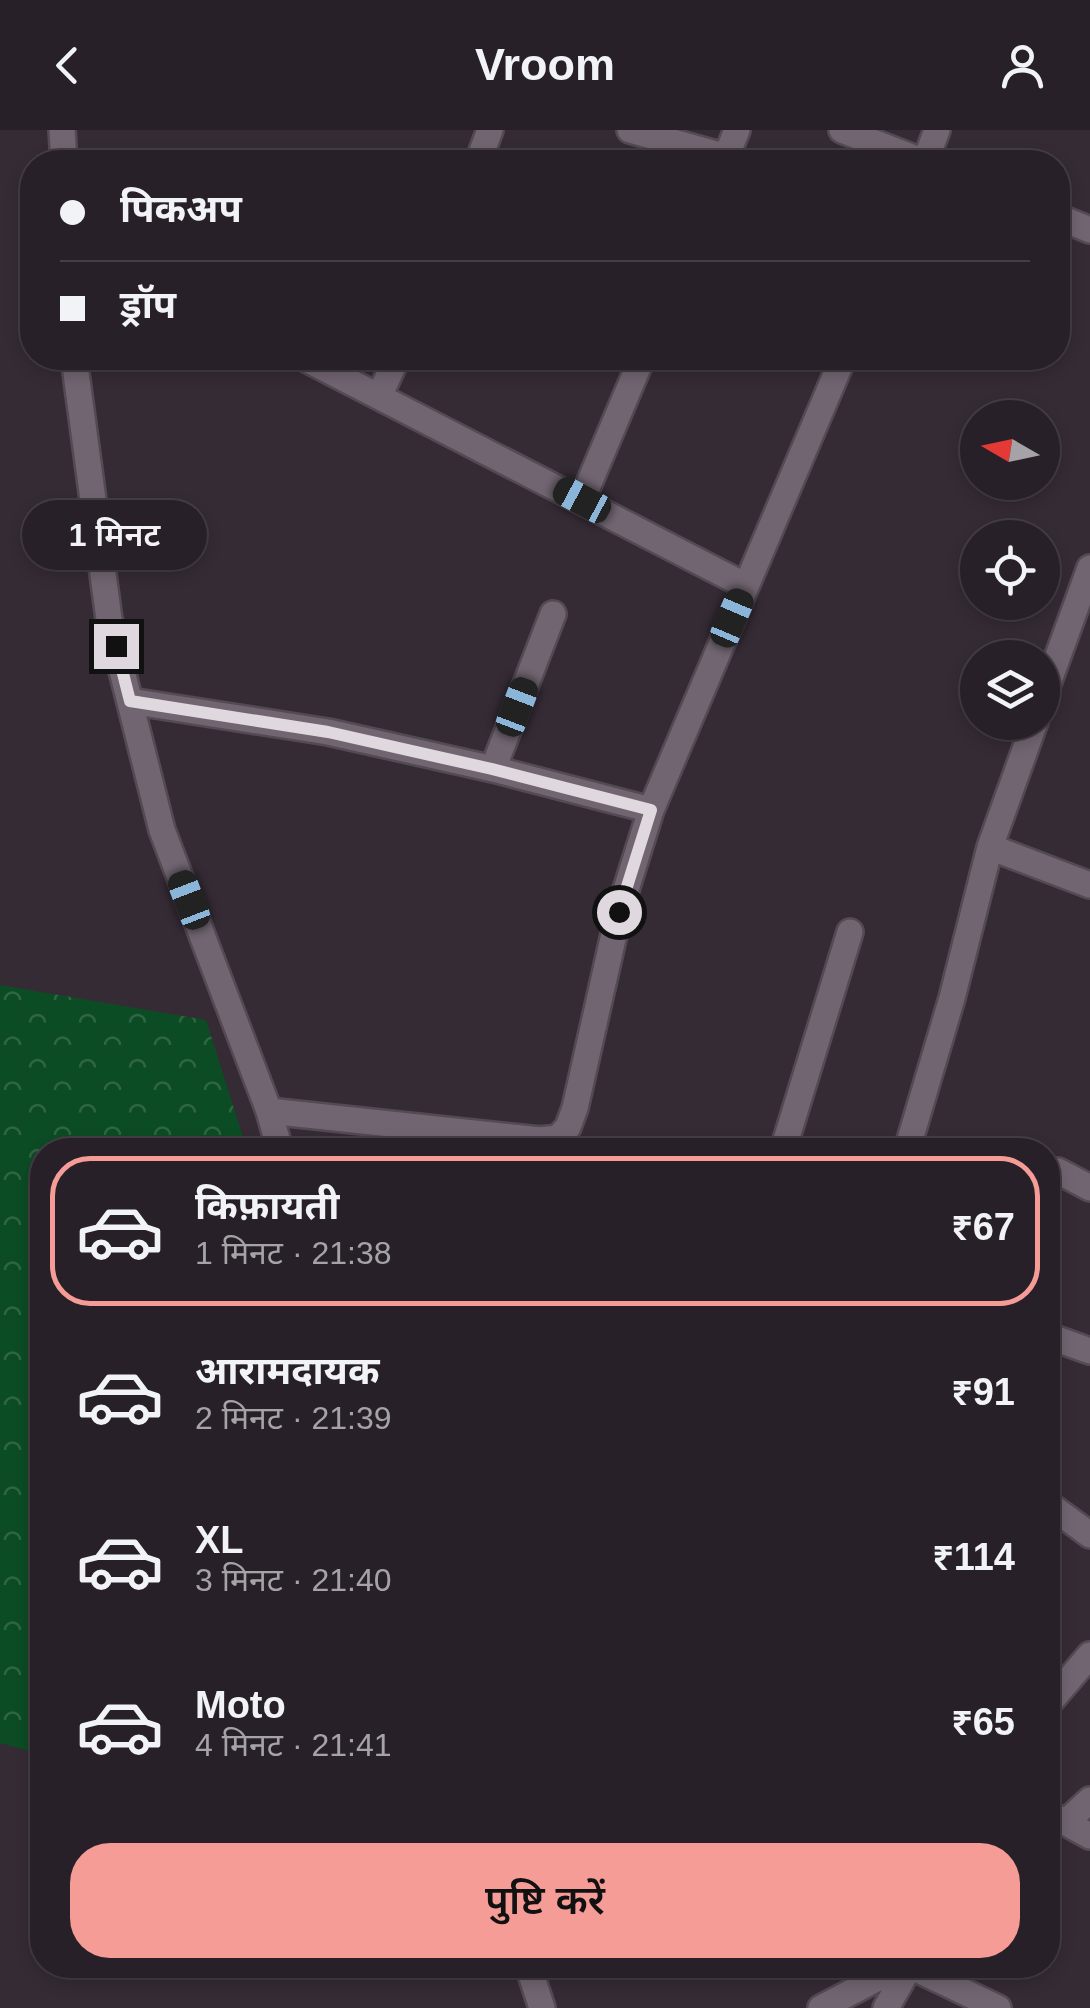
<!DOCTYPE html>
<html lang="hi">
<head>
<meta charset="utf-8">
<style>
	body { margin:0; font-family:Arial,"Noto Sans Devanagari",sans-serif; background:#342d34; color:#f1f3f6; height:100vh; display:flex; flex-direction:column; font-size:38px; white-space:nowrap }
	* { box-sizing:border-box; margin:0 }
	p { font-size:32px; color:#a5a3a8 }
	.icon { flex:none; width:55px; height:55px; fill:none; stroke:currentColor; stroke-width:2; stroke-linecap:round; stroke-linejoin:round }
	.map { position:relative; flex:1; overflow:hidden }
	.side { position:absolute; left:30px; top:1008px; width:1030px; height:840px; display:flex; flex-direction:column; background:#282028; border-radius:40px; box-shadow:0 5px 15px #0003,0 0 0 2px #443e45 }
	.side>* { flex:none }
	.top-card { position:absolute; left:20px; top:20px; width:1050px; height:220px; border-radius:40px; box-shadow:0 5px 15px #0003,0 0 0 2px #443e45; display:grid; align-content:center; height:220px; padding:0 40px; background:#282028 }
	.needle { width:65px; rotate:279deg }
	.tools { position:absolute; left:960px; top:270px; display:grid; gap:20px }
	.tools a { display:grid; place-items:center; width:100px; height:100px; border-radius:50%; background:#282028; box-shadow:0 5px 15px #0003,0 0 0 2px #443e45; font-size:50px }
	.end { position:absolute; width:45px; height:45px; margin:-22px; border:12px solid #dfd9df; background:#111; box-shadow:0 0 0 5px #111 }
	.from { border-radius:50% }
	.bubble { position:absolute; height:70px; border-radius:35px; background:#282028; box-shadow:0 5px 15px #0003,0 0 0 2px #443e45; font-size:32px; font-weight:600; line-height:70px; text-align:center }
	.car { position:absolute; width:30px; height:60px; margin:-30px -15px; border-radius:12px; box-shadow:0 0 8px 2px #0007; background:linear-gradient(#222 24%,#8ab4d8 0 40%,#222 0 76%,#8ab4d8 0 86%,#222 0) }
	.top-card b { display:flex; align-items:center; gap:35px; height:95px; font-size:38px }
	.top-card b+b { border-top:2px solid #443e45 }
	.top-card i { width:25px; height:25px; background:#f1f3f6 }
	ul { padding:18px 0 0; list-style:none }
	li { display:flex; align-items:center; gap:30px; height:150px; margin:0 20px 15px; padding:0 20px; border:5px solid transparent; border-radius:40px }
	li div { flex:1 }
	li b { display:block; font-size:38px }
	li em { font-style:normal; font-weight:600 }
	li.active { border-color:#f59c96 }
	li>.icon { width:90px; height:90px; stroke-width:1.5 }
	.button { display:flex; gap:20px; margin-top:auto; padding:20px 40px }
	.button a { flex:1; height:115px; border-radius:40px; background:#f59c96; color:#111; font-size:40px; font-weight:600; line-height:115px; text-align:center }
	header { display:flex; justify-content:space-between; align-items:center; height:130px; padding:0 40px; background:#282028; font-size:45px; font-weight:600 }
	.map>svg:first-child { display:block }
	.park { fill:url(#park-crowns) }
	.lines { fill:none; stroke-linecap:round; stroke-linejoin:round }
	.minor-casing { stroke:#534a53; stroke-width:30 }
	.minor { stroke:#716571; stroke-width:25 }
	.route { stroke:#dfd9df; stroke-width:12 }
</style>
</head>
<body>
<header><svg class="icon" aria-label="back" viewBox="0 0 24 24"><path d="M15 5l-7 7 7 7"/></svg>Vroom<svg class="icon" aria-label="person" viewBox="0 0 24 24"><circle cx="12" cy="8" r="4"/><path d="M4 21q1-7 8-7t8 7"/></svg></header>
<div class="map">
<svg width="1090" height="1878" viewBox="0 0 1090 1878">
	<defs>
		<pattern id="park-crowns" width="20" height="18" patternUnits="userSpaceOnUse" patternTransform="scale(2.5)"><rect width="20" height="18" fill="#0c4c24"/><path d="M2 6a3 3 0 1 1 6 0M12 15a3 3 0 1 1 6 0" fill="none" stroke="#2f6543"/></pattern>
	</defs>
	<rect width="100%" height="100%" fill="#352b35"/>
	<path class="park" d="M0,855L206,890L247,1020H42V1624L0,1613Z"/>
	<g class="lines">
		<defs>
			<path id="minor" d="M62,0L64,32
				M630,0L727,27
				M842,0L924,32
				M478,32L490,0
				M724,32L737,0
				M925,32L937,0
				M1058,87L1090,100
				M74,228L109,489L162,700L269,981L280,1020
				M304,228L746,456
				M380,264L397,228
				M582,370L642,228
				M1042,570L1090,438
				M130,571L328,602L493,639L651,680
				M493,639L553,484
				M990,717L1090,755
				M269,981L540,1010L558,1008L568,997L575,978L619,782L651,680L843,228
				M783,1020L850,802
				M907,1020L952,868L990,717L1035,592
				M1058,1041L1090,1058
				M1048,1206L1090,1221
				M1048,1374L1090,1405
				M1048,1574L1090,1525
				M1048,1683L1090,1706
				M1065,1693L1090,1670
				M528,1835L542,1878
				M821,1878L897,1838L910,1836L998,1878
				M886,1878L910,1836"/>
		</defs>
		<use href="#minor" class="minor-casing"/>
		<use href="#minor" class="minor"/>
	</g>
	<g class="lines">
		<path class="route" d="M116,516L130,571L328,602L492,639L651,680L619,782"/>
	</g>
</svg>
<div class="tools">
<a><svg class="needle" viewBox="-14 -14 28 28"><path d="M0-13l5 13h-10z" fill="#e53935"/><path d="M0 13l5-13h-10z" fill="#a5a3a8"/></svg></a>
<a><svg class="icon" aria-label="locate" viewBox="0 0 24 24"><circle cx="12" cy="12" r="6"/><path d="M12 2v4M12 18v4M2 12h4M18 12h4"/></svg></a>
<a><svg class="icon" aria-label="layers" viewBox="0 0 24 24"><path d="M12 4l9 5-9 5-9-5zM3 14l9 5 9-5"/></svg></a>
</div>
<i class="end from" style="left:619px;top:782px"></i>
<i class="end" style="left:116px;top:516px"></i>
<div class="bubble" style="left:22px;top:370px;width:185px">1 मिनट</div>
<i class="car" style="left:582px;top:370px;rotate:298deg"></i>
<i class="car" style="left:732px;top:488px;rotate:23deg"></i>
<i class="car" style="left:517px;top:577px;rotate:21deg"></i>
<i class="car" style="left:189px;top:770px;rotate:339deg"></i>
<div class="top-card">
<b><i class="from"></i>पिकअप</b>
<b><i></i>ड्रॉप</b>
</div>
<section class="side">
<ul>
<li class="active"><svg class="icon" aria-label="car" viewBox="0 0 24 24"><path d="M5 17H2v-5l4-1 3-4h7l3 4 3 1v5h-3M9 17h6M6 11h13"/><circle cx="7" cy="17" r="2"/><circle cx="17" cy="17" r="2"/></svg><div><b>किफ़ायती</b><p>1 मिनट · 21:38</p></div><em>₹67</em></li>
<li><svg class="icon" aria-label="car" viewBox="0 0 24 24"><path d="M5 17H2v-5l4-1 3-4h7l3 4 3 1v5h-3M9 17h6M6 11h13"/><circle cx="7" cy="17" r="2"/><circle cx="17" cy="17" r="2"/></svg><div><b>आरामदायक</b><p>2 मिनट · 21:39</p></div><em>₹91</em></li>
<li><svg class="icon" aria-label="car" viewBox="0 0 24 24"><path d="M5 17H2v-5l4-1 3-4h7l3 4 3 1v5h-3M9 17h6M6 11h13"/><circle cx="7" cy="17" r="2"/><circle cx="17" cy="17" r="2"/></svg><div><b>XL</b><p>3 मिनट · 21:40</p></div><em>₹114</em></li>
<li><svg class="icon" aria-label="car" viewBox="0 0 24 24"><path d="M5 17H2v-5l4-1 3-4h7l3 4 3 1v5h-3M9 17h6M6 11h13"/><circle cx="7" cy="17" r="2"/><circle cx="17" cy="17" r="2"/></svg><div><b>Moto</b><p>4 मिनट · 21:41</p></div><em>₹65</em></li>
</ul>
<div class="button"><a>पुष्टि करें</a></div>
</section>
</div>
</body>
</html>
